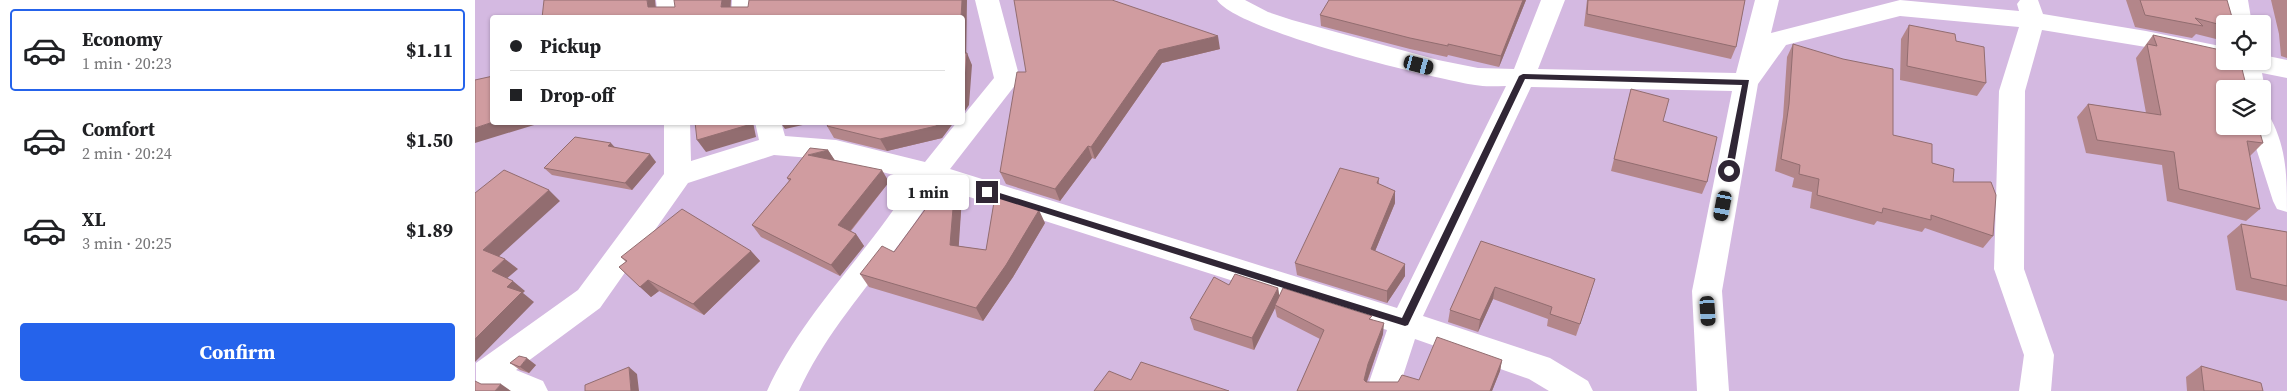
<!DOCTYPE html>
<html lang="en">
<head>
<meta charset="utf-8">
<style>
	body { margin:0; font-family:"Source Serif 4",serif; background:#f6f6f6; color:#202124; height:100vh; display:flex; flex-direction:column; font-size:19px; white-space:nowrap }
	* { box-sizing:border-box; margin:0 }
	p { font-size:16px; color:#757577 }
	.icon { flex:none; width:28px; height:28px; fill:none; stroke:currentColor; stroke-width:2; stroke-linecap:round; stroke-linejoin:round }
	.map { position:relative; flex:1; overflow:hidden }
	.side { display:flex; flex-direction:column; background:#fff; width:475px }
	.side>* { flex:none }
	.hud { position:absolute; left:15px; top:15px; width:475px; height:110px; border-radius:5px; box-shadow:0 1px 4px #0004; display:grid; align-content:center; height:110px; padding:0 20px; background:#fff }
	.controls { position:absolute; left:1741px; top:15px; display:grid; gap:10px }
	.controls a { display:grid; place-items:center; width:55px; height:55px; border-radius:5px; background:#fff; box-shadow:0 1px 4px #0004; font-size:25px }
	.end { position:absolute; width:22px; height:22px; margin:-11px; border:6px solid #302635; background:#fff; box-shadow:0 0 0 2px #fff }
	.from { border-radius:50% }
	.bubble { position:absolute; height:35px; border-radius:5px; background:#fff; box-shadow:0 1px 4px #0004; font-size:16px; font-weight:700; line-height:35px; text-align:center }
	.car { position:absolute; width:15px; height:30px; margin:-15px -8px; border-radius:6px; box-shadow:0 0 4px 1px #0007; background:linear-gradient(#222 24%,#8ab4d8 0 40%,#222 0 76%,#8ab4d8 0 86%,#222 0) }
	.hud b { display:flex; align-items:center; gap:18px; height:48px; font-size:19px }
	.hud b+b { border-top:1px solid #e0e0e0 }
	.hud i { width:12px; height:12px; background:#202124 }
	ul { padding:9px 0 0; list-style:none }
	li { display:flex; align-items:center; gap:15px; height:82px; margin:0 10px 8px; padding:0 10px; border:2px solid transparent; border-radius:5px }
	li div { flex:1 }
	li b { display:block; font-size:19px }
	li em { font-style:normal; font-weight:700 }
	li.active { border-color:#2563eb }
	li>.icon { width:45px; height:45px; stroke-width:1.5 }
	.cta { display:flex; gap:10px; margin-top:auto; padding:10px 20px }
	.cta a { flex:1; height:58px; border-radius:5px; background:#2563eb; color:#fff; font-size:20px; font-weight:700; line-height:58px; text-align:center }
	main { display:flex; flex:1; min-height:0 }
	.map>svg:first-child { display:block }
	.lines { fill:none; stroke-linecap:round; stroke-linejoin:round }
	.minor { fill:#fff; fill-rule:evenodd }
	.wall { fill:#b3868a }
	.shaded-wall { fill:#926d70 }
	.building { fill:#d09ca0; stroke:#926d70 }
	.route { fill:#302635 }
</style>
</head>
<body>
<main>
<section class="side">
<ul>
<li class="active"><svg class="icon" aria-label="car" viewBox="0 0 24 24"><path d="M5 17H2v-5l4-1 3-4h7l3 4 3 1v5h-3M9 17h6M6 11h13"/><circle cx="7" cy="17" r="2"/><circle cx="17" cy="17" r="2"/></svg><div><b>Economy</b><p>1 min · 20:23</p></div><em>$1.11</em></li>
<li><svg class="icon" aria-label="car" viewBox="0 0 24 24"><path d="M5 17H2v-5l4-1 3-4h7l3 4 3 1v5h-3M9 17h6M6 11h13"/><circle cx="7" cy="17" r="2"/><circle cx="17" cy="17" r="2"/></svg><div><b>Comfort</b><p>2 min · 20:24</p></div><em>$1.50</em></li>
<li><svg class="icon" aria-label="car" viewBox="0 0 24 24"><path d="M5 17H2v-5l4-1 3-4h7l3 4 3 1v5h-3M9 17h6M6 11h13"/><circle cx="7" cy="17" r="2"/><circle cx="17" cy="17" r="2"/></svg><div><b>XL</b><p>3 min · 20:25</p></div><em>$1.89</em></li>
</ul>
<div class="cta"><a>Confirm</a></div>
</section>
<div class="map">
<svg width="1812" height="391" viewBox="0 0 1812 391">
	<rect width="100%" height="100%" fill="#d4b9e1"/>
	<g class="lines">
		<path class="minor" d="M181,0H205L207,18H183Z
			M257,0H281L280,18H256Z
			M500,0H524L545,79L475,169L922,308L1031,86C1021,86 1010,87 1000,85C957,78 762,31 742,0H770L793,12L817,20L963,60L1003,68L1039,69L1066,0H1090L1063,69L1261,73L1280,0H1304L1296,33L1425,0L1544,11L1542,4L1545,0H1563L1568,14L1671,31L1750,47V61H1759L1750,65L1671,47L1567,30L1550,91L1549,269L1579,355L1576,391H1544L1549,355L1519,269L1524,91L1544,27L1425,16L1311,45L1283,84L1247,291L1254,391H1222L1217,291L1257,91L1056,87L948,316L1075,358L1113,381L1118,391H1074L1054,379L940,339L923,391H891L912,330L463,187C422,257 357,318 324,391H292C328,312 394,253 438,180L361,160L299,155L213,183L125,308L41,370L68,381L73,391H21L1,383V363L103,290L189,174V122H215L216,161L284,140L280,122H306L310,136L361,140L450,162L482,122H488V116L519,78Z
			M1749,0H1773L1777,24H1753Z
			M1788,55L1812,60V78L1787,73L1790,89L1788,93V89H1764L1760,61H1788Z
			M1788,116L1796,119C1812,150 1812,178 1812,212L1802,209L1798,201L1774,126H1788Z"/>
	</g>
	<path class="wall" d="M1051,0L1024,67L973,55L972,57L935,49L846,26L845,15Z
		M1112,0H1270L1261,47L1256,59L1109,26Z
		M1651,0H1752L1750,24V41H1749L1721,34L1717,38L1660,27Z
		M1796,0H1812V58L1806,56L1804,34Z
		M641,1L745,49L687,63L620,159L617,158L585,201L531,184L525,172L551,72Z
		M1434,25L1481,41L1511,83L1502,96L1425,80L1426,39Z
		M1678,35L1788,143L1775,156L1785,209L1771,221L1692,201L1687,165L1611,153L1602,117L1613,104L1671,113L1661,58Z
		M1318,44L1418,135L1457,163L1478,182L1518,236L1508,248L1450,228L1447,232L1402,221L1399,225L1335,208L1337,192L1317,187L1319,178L1300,171L1308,117L1312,57Z
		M1156,89L1232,182L1227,194L1136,171Z
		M355,122H479L467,138L412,151L359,138L352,126Z
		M140,148L181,162L157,190L77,175L69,168Z
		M353,150L360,161L414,182L376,231L381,234L389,246L365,276L286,237L277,225L314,181L312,178Z
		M904,178V184L920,191V203L900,251L930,276L912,303L822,275L820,263Z
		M480,184L487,197L483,246L511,250L570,223L538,277L508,321L394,287L385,274L419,252Z
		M1766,224L1812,232V301L1761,290L1752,236Z
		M1006,241L1116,292L1101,336L1072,326L1073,319L1018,299L1003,332L973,322L975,310Z
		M276,251L285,261L229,315L184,291L176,297L144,267L151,262L146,257Z
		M754,285L803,288L804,296L897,319L908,334L892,382H923L944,380L1027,360L1025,371L1017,391H822L845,339L802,317L800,308L779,350L719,330L715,318Z
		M35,363L61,365L54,373L45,370Z
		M1726,366L1788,391H1712L1711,377Z"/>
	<path class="shaded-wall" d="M172,0H180L182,18L173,7Z
		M247,0H256L255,18L246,7Z
		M487,0H492L491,66L488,59V18H486Z
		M1048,0H1051L1024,67L1026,56Z
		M743,36L745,49L687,63L620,159L616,147L684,50Z
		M492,53L497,65L494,105L488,114V95Z
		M18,122H69L0,143V128Z
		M272,122H278L281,137L231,152L222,140Z
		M305,122H341L310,129Z
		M464,122H479L467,138L412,151L405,139Z
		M136,143L143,151L133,146Z
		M613,146L617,158L585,201L580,189Z
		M353,150L361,162L333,155Z
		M175,154L181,162L157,190L150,183Z
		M407,170L414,182L371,236L363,225Z
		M480,184L487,197L483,258L475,245Z
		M74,190L85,201L20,260L8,250Z
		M920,191V203L896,261V249Z
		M564,210L570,223L538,277L508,321L501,308Z
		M381,234L389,246L365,276L356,265Z
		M276,251L285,261L229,315L218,304Z
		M30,259L43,269L29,281L17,271Z
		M930,264V276L912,303V291Z
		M173,280L184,291L176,297L165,287Z
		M38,281L50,291L48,293L59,302L0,362V339L32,287Z
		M1020,287L1018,299L1003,332L1005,320Z
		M803,288L805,300L800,305V308L779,350L777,338Z
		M909,323L908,334L894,375L889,390V380L893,364Z
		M52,358L61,365L54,373L45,367Z
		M1027,360L1025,371L1017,391H1015Z
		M154,367L162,374L164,391H156Z
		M26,384L36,391H20Z"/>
	<path class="building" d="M69,0H172L173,7H200L199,0H247L246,7H273L274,0H487L486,18H67Z
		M539,0H637L743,36L684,50L616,147L613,146L580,189L525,172L542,72H551Z
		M854,0H1048L1026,56L973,44V46L935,38L845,15Z
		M1113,0H1270L1261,47L1112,14Z
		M1665,0H1752L1759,24H1750V26L1720,18L1728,26L1670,15Z
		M1434,25L1480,34L1481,41L1509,47L1511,83L1432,66Z
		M1678,35L1750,51V61H1765L1772,89H1750V126H1783L1788,143L1772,141L1785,209L1704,189L1699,152L1622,140L1613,104L1686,115L1672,44L1682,46Z
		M1318,44L1368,59L1418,69V135L1457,144V163L1479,169L1478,182H1516L1521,195L1518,236L1456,215V220L1408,208L1407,213L1342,195L1344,179L1324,174L1325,165L1306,159L1314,104Z
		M488,53H492L489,94L488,95Z
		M18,76V122L0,128V80Z
		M1156,89L1194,99L1188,121L1242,137L1232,182L1139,159Z
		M220,122H272L273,125L222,140Z
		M355,122H464L461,126L405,139L352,126Z
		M100,137L136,143L133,146L175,154L150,183L69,168Z
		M335,148L353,150L333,155L407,170L363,225L381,234L356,265L277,225L316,179L312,178Z
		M865,168L904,178L902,183L920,191L896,249L930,264L912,291L820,263Z
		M29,170L74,190L8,250L30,259L17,271L38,281L32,287L47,292L0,339V193Z
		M471,181L480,184L475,245L511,250L520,196L564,210L531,265L501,308L385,274L407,246L419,252Z
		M207,209L276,251L218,304L173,280L165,287L144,267L152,261L146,257Z
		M1766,224L1812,232V286L1776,278Z
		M1006,241L1120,279L1105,324L1075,314L1077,307L1020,287L1005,320L975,310Z
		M760,274L803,288L777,338L715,318L739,277L754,285Z
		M808,288L897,316L894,319L909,323L893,364L889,380L891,382H923L927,375L944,380L962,337L1027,360L1015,391H822L849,330L800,305Z
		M44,356L52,358L45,367L35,363Z
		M666,362L754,391H619L634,371L656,380Z
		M1726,366L1786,383L1788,391H1729Z
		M154,367L156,391H110V385Z
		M0,381L6,384H26L20,391H0Z"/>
	<path class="route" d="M1048,74L1274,80L1258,171L1254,174L1250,171L1267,85L1050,79L933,325L930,326L512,195L508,192L512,189L927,318L1044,76Z"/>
</svg>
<div class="controls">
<a><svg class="icon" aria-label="locate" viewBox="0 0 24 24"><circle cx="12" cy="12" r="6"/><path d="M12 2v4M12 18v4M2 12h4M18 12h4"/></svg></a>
<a><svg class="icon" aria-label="layers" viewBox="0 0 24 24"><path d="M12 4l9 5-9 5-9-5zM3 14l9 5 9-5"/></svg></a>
</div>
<i class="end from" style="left:1254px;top:171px"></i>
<i class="end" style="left:512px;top:192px"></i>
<div class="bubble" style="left:412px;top:175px;width:82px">1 min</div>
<i class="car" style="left:944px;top:65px;rotate:105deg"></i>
<i class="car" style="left:1248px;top:206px;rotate:191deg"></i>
<i class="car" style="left:1233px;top:311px;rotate:176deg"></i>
<div class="hud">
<b><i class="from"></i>Pickup</b>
<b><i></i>Drop-off</b>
</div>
</div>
</main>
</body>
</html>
